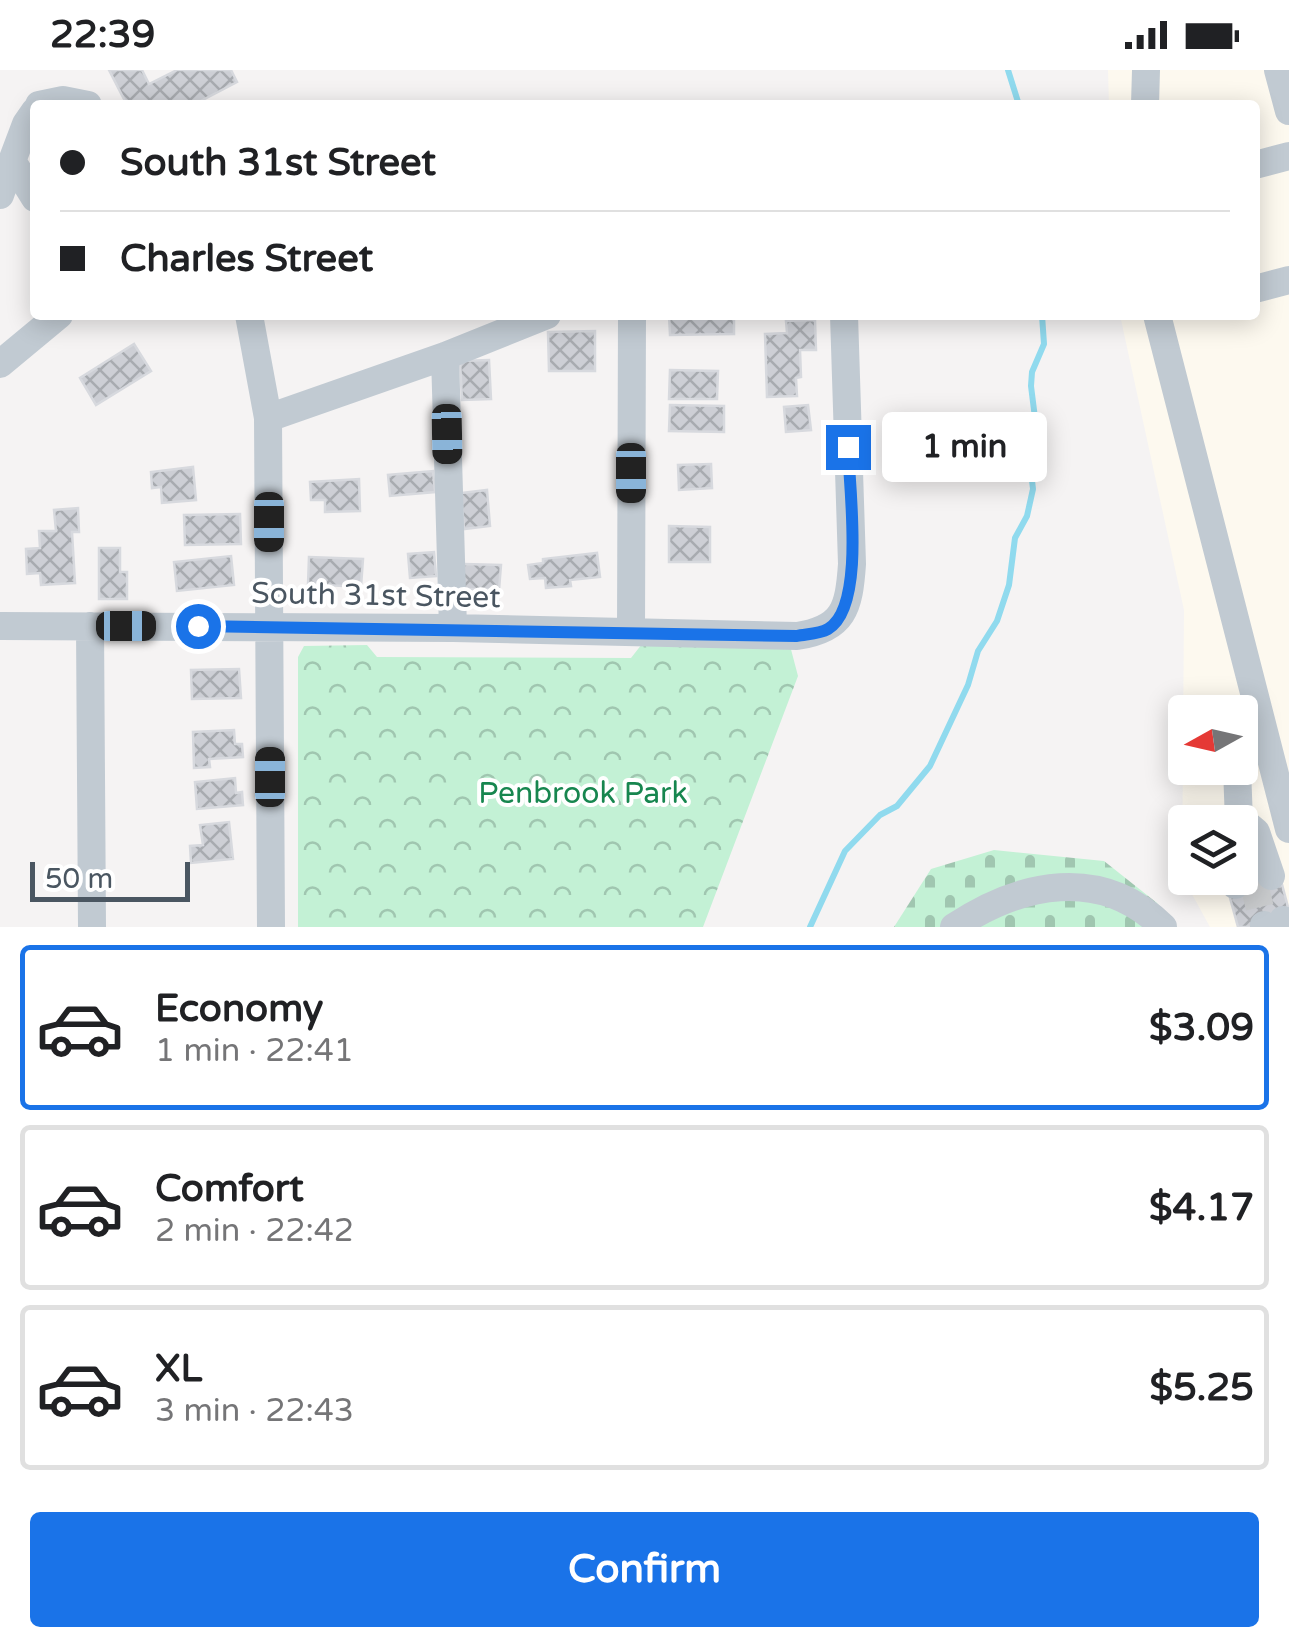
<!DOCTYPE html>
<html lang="en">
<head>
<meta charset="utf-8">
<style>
	body { margin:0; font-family:"Varela Round",sans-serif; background:#f2f2f2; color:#202124; height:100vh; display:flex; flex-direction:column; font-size:38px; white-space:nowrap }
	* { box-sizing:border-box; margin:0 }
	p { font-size:32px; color:#757577 }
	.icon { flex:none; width:55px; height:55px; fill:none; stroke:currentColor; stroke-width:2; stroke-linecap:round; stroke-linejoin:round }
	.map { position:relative; height:857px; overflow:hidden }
	.details { display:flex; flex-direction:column; background:#fff; flex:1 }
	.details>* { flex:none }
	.banner { position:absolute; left:30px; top:30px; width:1230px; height:220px; border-radius:10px; box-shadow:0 5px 25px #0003; display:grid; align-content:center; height:220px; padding:0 30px; background:#fff }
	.needle { width:65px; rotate:262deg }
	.tools { position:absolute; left:1168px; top:625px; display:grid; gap:20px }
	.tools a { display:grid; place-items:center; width:90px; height:90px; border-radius:10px; background:#fff; box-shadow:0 5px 25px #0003; font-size:50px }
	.scale { position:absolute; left:30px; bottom:25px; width:160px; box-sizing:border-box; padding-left:10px; border:5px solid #4a5661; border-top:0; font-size:28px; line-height:35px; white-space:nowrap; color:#4a5661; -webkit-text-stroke:8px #fff; paint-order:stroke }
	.end { position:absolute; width:45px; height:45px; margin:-22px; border:12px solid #1a73e8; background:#fff; box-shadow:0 0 0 5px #fff }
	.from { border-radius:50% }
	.bubble { position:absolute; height:70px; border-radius:10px; background:#fff; box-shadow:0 5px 25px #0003; font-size:32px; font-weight:800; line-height:70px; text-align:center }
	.car { position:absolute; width:30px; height:60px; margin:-30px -15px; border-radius:12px; box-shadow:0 0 8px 2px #0007; background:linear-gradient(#222 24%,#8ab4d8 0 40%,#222 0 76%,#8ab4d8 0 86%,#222 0) }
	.banner b { display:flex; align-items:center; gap:35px; height:95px; font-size:38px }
	.banner b+b { border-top:2px solid #e0e0e0 }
	.banner i { width:25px; height:25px; background:#202124 }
	ul { padding:18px 0 0; list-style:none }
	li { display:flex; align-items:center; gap:30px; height:165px; margin:0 20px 15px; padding:0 10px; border:5px solid #e0e0e0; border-radius:10px }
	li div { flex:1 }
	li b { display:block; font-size:38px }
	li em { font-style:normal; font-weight:800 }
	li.on { border-color:#1a73e8 }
	li>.icon { width:90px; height:90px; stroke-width:1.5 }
	.cta { display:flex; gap:20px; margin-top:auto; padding:20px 30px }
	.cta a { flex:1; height:115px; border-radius:10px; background:#1a73e8; color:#fff; font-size:40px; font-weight:800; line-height:115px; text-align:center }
	.status { display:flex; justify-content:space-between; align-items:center; height:70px; padding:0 50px; background:#fff; direction:ltr }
	.status svg { height:28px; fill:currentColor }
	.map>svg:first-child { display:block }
	.commercial { fill:#fdf9ef; fill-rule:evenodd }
	.forest { fill:url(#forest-crowns) }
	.cemetery { fill:url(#cemetery-stones) }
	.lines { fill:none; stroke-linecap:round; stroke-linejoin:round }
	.stream { stroke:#90daee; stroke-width:6 }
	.building { fill:url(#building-cross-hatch); stroke:#d7d9de; stroke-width:2.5 }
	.minor-tunnel { stroke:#caccce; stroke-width:28; stroke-dasharray:28 14; stroke-linecap:butt }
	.minor { stroke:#c1cad2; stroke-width:28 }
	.route { stroke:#1a73e8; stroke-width:12 }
	.labels { text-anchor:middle; stroke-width:8; stroke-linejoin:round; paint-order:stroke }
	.street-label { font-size:30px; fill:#4a5661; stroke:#fff }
	.park-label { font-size:30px; fill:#17864f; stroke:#fff }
</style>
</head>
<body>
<div class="status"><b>22:39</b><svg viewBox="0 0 49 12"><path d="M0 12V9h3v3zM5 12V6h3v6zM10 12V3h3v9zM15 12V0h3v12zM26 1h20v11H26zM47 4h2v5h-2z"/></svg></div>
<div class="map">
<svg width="1289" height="857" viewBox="0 0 1289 857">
	<defs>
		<pattern id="forest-crowns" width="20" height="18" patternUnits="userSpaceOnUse" patternTransform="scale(2.5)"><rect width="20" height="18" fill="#c3f1d5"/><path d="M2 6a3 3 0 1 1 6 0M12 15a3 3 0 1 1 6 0" fill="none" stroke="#a0c6b0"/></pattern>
		<pattern id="cemetery-stones" width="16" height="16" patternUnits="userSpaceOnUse" patternTransform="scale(2.5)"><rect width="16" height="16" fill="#c3f1d5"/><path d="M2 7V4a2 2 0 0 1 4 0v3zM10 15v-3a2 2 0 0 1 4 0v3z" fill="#a0c6b0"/></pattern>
		<pattern id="building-cross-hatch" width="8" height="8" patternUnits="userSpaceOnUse" patternTransform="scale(2.5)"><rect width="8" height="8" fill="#cdcfd5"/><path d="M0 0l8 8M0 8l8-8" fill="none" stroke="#a8abb0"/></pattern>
	</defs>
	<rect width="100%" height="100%" fill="#f5f3f3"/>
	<path class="commercial" d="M1108,0H1289V857H1210L1182,806L1184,540L1120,245H1255V35H1109ZM1185,642H1240V698H1185ZM1185,752H1240V808H1185Z"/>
	<path class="forest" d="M649,565L788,568L798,606L703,857H298V587L304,576L367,575L377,587L631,588Z"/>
	<path class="cemetery" d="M994,780L1104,791L1157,833L1177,857H894L931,799Z"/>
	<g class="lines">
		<path class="stream" d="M1008,0L1019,35
			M810,857L845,781L880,745L897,736L930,696L968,615L978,581L997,551L1009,515L1015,468L1027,446L1033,419L1031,402L1039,380L1031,316L1032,302L1044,274L1042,245"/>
	</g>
	<path class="building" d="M109,0H142L149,14L177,0H231L237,12L193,35H127Z
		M669,245H734V264L670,265Z
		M815,250L816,280H800L801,307L796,308L797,326L767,327L765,264L787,263L786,251Z
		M595,261V301H549L548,262Z
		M134,274L151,301L96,335L80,308Z
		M489,290L491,329L462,330L460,291Z
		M670,300L718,301L717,329H669Z
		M670,335L724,336V362L669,361Z
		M808,335L811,360L786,362L784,337Z
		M711,394L712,418L679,420L678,395Z
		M193,397L196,430L162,433L161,417L152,418L151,402Z
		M433,401L435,422L390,426L388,405Z
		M359,409L360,441L325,442V430H311L310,412Z
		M487,420L490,456L464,459L461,423Z
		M78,438L79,462H72L75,513L41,515L40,503L27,504L26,479L40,478L39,461H56L54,440Z
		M240,444L241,474L185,475L184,445Z
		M669,456L710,457V492H669Z
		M99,478H120V502H127V529H99Z
		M434,482L436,506L410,508L408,484Z
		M597,483L600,507L570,510L571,516L546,518L545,508L530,509L528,495L543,493V489Z
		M231,486L234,515L177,521L174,492Z
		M309,487L363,489L361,517L308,514Z
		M464,494L501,495L499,520L463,519Z
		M239,599L241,628L192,629L191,600Z
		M234,660L235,674H242L243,687L209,689L210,697L194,698L193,662Z
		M235,708L236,723L242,722L243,735L197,739L195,712Z
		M229,752L233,789L191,793L190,776L203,775L200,755Z
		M1279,803L1289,841L1257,857H1238L1227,817Z"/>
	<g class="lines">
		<path class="minor-tunnel" d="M1253,810L1264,855"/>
		<path class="minor" d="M1278,0L1289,41
			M39,35L63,30L88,35
			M1145,35L1146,0
			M12,91L26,54L35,41
			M1255,95L1289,86
			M0,125L12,91L35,128
			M1255,219L1289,210
			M249,245L268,348L271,857
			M1157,245L1289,759
			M445,286L453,558
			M0,294L59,245
			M268,348L445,286L547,245
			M0,556L453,558L797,566C844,559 849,538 852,494L844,245
			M90,556L92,857
			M631,561L632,245
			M1237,698L1239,752
			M1238,747L1256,762L1271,806
			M1234,808L1235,815
			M1283,850L1285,857
			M1264,855L1265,857
			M954,857C1020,813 1101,795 1163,857"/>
	</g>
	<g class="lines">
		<path class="route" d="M198,556L797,566C806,564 819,564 828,559C866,537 849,417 848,377"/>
	</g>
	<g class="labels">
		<g class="street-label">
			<text transform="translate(376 525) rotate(1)" y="10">South 31st Street</text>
		</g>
		<g class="park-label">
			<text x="583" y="733">Penbrook Park</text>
		</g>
	</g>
</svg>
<div class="tools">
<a><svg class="needle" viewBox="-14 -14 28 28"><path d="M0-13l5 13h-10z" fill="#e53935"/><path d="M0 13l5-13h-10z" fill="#757577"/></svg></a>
<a><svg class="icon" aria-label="layers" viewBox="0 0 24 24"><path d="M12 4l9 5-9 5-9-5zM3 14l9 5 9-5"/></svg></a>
</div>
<div class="scale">50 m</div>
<i class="end from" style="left:198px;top:556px"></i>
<i class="end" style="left:848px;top:377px"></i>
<div class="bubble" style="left:882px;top:342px;width:165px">1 min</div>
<i class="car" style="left:447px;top:364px;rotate:179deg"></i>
<i class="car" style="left:631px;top:403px;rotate:180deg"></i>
<i class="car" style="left:269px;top:452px;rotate:180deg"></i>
<i class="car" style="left:126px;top:556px;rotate:90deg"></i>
<i class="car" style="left:270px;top:707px;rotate:0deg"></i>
<div class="banner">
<b><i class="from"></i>South 31st Street</b>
<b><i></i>Charles Street</b>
</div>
</div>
<section class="details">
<ul>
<li class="on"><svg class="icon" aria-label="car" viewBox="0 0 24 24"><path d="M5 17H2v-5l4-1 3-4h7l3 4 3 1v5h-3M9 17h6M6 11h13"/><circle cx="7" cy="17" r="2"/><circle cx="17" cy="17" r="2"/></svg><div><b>Economy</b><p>1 min · 22:41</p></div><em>$3.09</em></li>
<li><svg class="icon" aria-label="car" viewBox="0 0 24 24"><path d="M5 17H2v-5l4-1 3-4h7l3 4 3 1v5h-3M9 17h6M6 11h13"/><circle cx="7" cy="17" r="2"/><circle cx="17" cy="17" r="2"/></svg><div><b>Comfort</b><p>2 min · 22:42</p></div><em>$4.17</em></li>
<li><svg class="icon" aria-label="car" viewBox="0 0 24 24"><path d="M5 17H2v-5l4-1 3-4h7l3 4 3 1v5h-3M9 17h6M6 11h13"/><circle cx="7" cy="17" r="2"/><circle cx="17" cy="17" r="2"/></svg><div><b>XL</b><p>3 min · 22:43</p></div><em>$5.25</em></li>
</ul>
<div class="cta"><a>Confirm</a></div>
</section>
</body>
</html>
